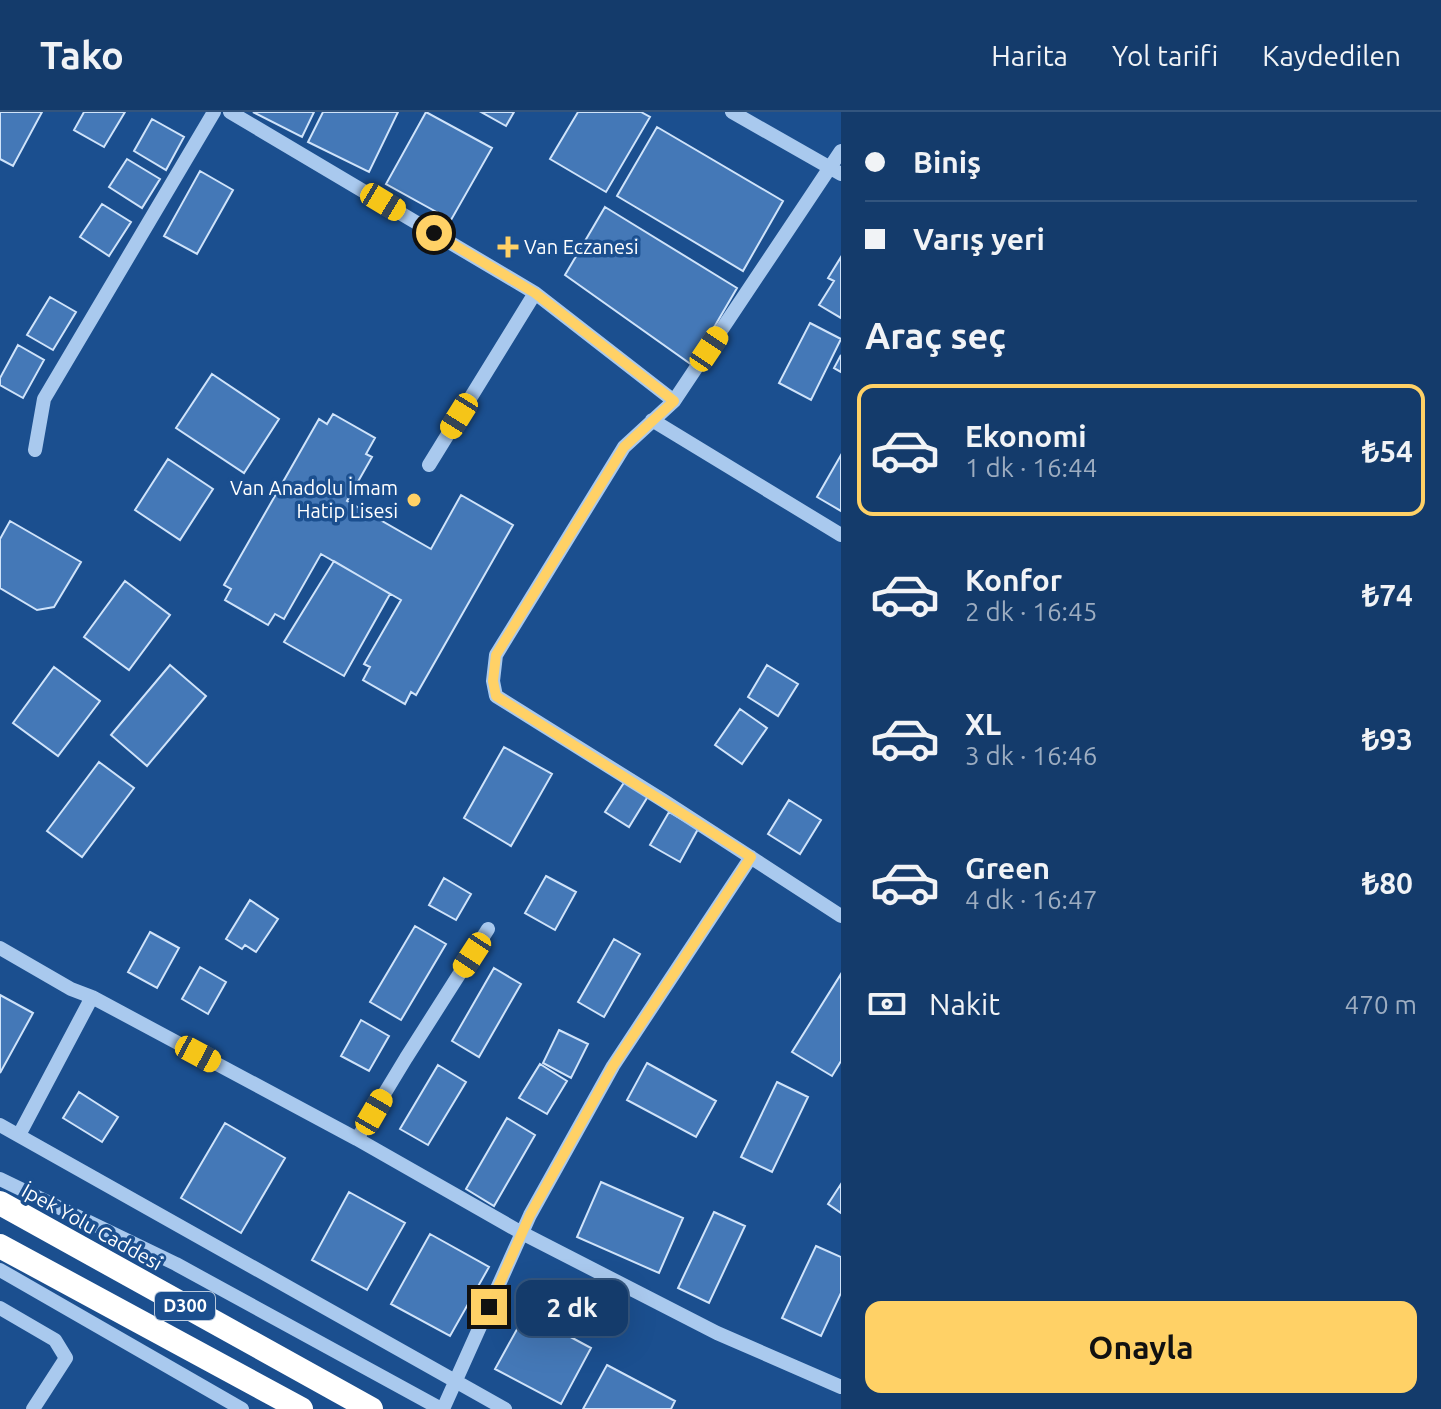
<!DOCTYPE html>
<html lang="tr">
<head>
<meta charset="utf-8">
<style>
	body { margin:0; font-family:Ubuntu,sans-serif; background:#214673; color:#f1f3f6; height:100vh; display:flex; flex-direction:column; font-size:30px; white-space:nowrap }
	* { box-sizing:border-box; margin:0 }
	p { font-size:26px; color:#9dadc1 }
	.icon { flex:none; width:44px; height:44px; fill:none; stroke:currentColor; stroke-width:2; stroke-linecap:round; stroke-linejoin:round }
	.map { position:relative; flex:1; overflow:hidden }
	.panel { display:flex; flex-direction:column; background:#143b6b; width:600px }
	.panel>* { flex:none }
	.hud { display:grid; align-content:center; height:176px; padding:0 24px; background:#143b6b }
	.end { position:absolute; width:36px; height:36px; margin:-18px; border:10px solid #ffd166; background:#111; box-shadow:0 0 0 4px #111 }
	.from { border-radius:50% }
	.bubble { position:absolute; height:56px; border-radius:16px; background:#143b6b; box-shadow:0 8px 32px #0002,0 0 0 2px #33557e; font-size:26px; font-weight:600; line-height:56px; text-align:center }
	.car { position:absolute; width:24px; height:48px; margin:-24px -12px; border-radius:10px; box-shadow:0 0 6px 2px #0007; background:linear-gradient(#f5c518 24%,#345 0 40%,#f5c518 0 76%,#345 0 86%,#f5c518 0) }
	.hud b { display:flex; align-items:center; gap:28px; height:76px; font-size:30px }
	.hud b+b { border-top:2px solid #33557e }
	.hud i { width:20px; height:20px; background:#f1f3f6 }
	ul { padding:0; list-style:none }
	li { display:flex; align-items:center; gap:24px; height:132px; margin:0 16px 12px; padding:0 8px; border:4px solid transparent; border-radius:16px }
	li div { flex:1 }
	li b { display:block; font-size:30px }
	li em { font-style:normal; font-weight:600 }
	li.active { border-color:#ffd166 }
	li>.icon { width:72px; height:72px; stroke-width:1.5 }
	h2 { padding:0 24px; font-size:36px; line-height:96px }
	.pay { display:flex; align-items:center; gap:20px; height:88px; padding:0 24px; font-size:30px }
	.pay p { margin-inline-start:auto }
	.button { display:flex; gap:16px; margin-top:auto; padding:16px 24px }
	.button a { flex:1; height:92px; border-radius:16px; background:#ffd166; color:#111; font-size:32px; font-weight:600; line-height:92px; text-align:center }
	header { display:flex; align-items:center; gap:48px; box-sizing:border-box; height:112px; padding:0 40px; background:#143b6b; border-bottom:2px solid #33557e }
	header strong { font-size:38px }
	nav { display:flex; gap:44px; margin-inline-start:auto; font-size:28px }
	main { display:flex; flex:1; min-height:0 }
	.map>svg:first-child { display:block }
	.building { fill:#4478b7; stroke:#cfe3fa; stroke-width:2 }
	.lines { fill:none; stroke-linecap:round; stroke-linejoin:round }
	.minor { stroke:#a9c9ee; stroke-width:14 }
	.highway { stroke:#fff; stroke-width:24 }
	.route { stroke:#ffd166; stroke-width:10 }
	.poi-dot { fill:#ffd166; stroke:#1b4f8f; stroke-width:3 }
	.labels { text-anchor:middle; stroke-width:7; stroke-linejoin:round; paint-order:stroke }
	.shield { fill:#1b4f8f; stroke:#bbcadd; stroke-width:2 }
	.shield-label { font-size:18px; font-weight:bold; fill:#fff }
	.poi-label { font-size:20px; fill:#fff; stroke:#1b4f8f; text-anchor:start }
	.street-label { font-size:20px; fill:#fff; stroke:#1b4f8f }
</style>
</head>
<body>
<header>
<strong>Tako</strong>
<nav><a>Harita</a><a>Yol tarifi</a><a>Kaydedilen</a></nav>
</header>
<main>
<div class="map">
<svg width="841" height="1297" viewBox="0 0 841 1297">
	<rect width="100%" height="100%" fill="#1b4f8f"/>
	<path class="building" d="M0,0H42L13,54L0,47Z
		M84,0H125L104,35L74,18Z
		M253,0H314L302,25Z
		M323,0H398L369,60L308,30Z
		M426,0L492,36L451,108L386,72Z
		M481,0H514L506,14Z
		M578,0H641L650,5L606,80L550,47Z
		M152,7L184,25L166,58L134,39Z
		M657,15L783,89L743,159L617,84Z
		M127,47L160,67L142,96L109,75Z
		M200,59L233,78L197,142L164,124Z
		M102,92L131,110L109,144L80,125Z
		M605,95L737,176L692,253L565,163Z
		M841,145V206L819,193L834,169L828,166Z
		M50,185L76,200L53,238L27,223Z
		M810,211L841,227L811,288L779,271Z
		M18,233L44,248L23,286L0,273V266Z
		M841,243V260L834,256Z
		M212,262L279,307L244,361L176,316Z
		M333,302L375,326L366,342L372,345L347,389L431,437L461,383L513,413L416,583L411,580L405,592L363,568L370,555L364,552L401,488L321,442L284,507L275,502L268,513L225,488L231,477L224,473L319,307L327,312Z
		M841,343V399L817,385Z
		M168,347L213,377L180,428L135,398Z
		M10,409L81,450L54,495L37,498L0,476V427Z
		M334,449L390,482L344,564L284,530Z
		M125,469L170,503L129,558L84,525Z
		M170,553L206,584L147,654L111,623Z
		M767,553L798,572L778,604L748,585Z
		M54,555L100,589L58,644L13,611Z
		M740,597L767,616L742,652L715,633Z
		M504,635L552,662L511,734L464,706Z
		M99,650L134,676L82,745L47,719Z
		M627,666L650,681L629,715L605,700Z
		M789,688L821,708L800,742L768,722Z
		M669,700L698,717L680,750L650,733Z
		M546,764L576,780L555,818L525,801Z
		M444,766L471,782L456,808L429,793Z
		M250,788L278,807L256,840L245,833L242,837L226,827Z
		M415,814L446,832L401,908L370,890Z
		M150,820L179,836L157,876L128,860Z
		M614,827L640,842L604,905L578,890Z
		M200,855L226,870L208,902L182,887Z
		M494,856L521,872L479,945L452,929Z
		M841,862V949L832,964L792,940Z
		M0,883L33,901L0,961Z
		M361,908L389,924L369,959L341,944Z
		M559,918L588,932L571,966L543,951Z
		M647,951L716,989L696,1025L627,988Z
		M540,952L567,969L547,1002L519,986Z
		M438,953L466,970L428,1033L400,1017Z
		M777,970L808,985L772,1060L741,1045Z
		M79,980L118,1005L102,1030L63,1006Z
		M507,1006L535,1023L494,1094L466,1077Z
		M225,1011L285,1046L241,1121L181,1086Z
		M601,1070L683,1106L659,1161L577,1125Z
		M841,1072V1101L828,1092Z
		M349,1080L405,1111L367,1178L312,1148Z
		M714,1100L745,1114L709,1191L678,1176Z
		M430,1122L489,1155L450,1224L391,1192Z
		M816,1134L841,1145V1181L821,1224L782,1206Z
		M526,1201L591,1236L561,1292L495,1257Z
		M607,1253L675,1289L671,1297H583Z"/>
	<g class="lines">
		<path class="minor" d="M230,0L535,181L674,289
			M732,0L841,62
			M841,39L674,289L624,335L496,543L493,569L496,584L664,689L841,804
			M652,308L841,423
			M35,338L44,287L214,0
			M429,353L535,181
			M0,836L71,877L92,885L357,1027L522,1121L717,1221L841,1275
			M0,1013L505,1297
			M19,1023L92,885
			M357,1027L406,946L488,817
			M0,1067L176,1152L441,1297
			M0,1158L242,1297
			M0,1196L55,1228L66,1246L33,1297
			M443,1297L530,1103L613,954L751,745"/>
		<path class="highway" d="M0,1091L371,1297
			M0,1134L301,1297"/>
	</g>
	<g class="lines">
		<path class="route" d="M434,121L535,181L674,289L624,335L496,543L493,569L496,584L751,745L613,954L530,1103L489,1195"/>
	</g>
	<g class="poi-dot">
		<path d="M504 123h8v8h8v8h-8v8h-8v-8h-8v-8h8z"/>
		<circle cx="414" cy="388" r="8"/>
	</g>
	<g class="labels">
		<rect class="shield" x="155" y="1180" width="60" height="28" rx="6"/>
		<g class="shield-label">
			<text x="185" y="1200">D300</text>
		</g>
		<g class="poi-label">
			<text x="524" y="142">Van Eczanesi</text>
			<text x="398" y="383" text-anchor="end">Van Anadolu İmam<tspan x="398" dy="23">Hatip Lisesi</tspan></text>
		</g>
		<g class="street-label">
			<text transform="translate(92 1115) rotate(29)" y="7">İpek Yolu Caddesi</text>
		</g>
	</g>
</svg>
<i class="end from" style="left:434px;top:121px"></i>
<i class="end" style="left:489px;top:1195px"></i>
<div class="bubble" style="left:516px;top:1168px;width:112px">2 dk</div>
<i class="car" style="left:383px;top:90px;rotate:121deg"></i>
<i class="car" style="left:709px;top:237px;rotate:34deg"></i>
<i class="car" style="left:459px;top:304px;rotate:212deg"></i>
<i class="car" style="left:472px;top:843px;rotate:213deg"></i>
<i class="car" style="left:198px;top:942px;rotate:118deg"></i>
<i class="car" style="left:374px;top:1000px;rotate:30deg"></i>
</div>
<section class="panel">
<div class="hud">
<b><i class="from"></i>Biniş</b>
<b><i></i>Varış yeri</b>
</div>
<h2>Araç seç</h2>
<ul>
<li class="active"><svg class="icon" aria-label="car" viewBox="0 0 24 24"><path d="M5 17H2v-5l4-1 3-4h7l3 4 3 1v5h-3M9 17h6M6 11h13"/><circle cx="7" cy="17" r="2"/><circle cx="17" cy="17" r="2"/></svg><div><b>Ekonomi</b><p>1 dk · 16:44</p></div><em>₺54</em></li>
<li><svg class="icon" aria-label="car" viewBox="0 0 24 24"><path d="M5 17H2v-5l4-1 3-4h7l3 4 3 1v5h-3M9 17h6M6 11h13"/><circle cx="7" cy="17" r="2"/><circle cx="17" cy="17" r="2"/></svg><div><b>Konfor</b><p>2 dk · 16:45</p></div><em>₺74</em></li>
<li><svg class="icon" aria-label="car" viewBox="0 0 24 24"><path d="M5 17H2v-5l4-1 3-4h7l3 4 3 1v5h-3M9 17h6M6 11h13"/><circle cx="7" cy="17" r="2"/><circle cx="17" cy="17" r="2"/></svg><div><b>XL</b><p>3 dk · 16:46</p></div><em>₺93</em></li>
<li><svg class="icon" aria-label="car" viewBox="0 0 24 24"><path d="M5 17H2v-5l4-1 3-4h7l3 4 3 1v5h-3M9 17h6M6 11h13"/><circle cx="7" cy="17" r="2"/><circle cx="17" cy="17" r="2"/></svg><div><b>Green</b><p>4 dk · 16:47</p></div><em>₺80</em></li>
</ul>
<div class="pay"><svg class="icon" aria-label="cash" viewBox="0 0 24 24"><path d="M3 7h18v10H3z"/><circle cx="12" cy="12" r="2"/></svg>Nakit<p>470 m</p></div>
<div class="button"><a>Onayla</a></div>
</section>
</main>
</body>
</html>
